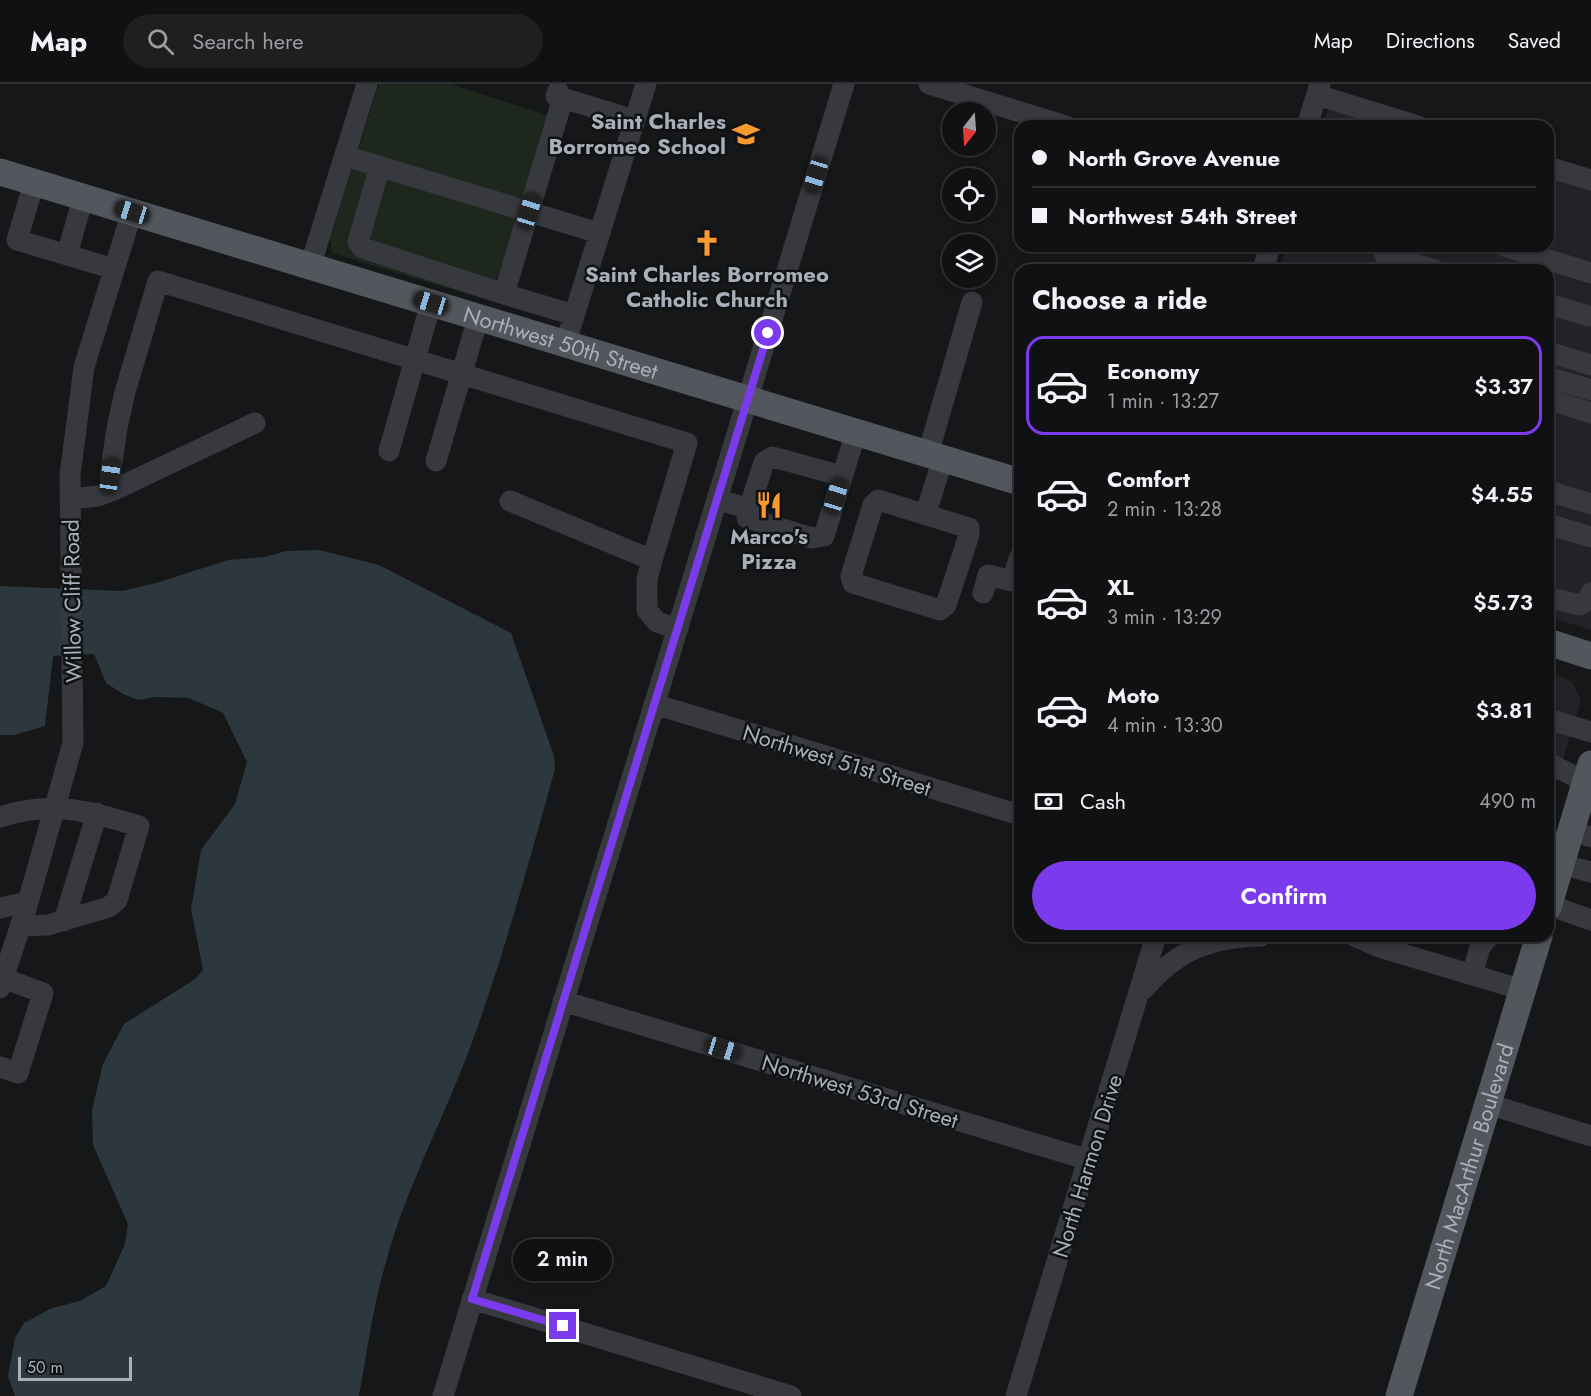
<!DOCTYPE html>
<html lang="en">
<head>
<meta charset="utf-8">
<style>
	body { margin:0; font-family:Jost,sans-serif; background:#1e1f21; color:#f1f3f6; height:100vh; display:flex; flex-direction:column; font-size:22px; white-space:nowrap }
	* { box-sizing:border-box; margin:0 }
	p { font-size:20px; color:#9c9da0 }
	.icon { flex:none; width:33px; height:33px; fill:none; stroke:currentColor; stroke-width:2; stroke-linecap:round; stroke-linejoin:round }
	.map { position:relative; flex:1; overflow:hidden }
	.side { position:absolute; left:1014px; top:180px; width:540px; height:678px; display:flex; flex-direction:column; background:#101113; border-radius:18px; box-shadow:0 3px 9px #0003,0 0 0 2px #303133 }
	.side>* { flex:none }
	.top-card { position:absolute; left:1014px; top:36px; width:540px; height:132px; border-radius:18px; box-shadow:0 3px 9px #0003,0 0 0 2px #303133; display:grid; align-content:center; height:132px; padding:0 18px; background:#101113 }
	.needle { width:39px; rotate:197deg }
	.tools { position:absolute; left:942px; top:18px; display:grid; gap:12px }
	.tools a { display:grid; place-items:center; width:54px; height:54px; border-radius:50%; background:#101113; box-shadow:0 3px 9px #0003,0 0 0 2px #303133; font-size:30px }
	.scale { position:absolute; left:18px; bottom:15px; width:114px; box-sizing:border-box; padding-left:6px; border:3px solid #a8afb9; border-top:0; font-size:16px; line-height:21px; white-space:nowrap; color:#a8afb9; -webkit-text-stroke:4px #111214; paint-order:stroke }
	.end { position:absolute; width:27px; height:27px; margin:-14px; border:8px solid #7c3aed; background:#fff; box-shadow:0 0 0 3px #fff }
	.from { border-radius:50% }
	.bubble { position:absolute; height:42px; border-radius:21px; background:#101113; box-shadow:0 3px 9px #0003,0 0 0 2px #303133; font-size:20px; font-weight:600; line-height:42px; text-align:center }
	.car { position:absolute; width:18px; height:36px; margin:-18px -9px; border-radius:8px; box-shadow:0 0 4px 2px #0007; background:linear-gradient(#222 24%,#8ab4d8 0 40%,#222 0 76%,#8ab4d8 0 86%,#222 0) }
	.top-card b { display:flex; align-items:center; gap:21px; height:57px; font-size:22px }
	.top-card b+b { border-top:2px solid #303133 }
	.top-card i { width:15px; height:15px; background:#f1f3f6 }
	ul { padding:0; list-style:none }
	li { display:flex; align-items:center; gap:18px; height:99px; margin:0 12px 9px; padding:0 6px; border:3px solid transparent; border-radius:18px }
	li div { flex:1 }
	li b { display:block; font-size:22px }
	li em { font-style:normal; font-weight:600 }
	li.active { border-color:#7c3aed }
	li>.icon { width:54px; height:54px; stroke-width:1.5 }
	h2 { padding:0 18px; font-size:27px; line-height:72px }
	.pay { display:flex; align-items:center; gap:15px; height:66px; padding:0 18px; font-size:22px }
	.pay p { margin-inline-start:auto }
	.cta { display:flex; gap:12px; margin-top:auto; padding:12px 18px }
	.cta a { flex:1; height:69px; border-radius:36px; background:#7c3aed; color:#fff; font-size:24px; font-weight:600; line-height:69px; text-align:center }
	header { display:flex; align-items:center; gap:36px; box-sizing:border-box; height:84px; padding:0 30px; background:#101113; border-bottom:2px solid #303133 }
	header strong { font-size:28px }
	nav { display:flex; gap:33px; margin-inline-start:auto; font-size:21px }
	.search { width:420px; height:54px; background:#1e1f21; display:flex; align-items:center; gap:15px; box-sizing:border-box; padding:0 21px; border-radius:33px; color:#9c9da0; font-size:22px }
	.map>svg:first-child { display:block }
	.built { fill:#222326 }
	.green { fill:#1e271e }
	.water { fill:#2c383d }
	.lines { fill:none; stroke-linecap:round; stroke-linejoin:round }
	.minor { stroke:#37393e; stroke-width:21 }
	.major { stroke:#53565d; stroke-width:27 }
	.route { stroke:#7c3aed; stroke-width:8 }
	.labels { text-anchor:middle; stroke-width:5; stroke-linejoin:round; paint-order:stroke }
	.poi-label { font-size:22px; font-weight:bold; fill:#a8afb9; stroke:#111214 }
	.street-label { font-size:22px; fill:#a8afb9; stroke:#111214 }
</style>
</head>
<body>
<header>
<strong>Map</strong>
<div class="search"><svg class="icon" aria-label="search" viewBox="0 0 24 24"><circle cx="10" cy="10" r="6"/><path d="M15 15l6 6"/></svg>Search here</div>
<nav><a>Map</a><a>Directions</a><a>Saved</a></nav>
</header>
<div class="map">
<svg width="1591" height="1312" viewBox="0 0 1591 1312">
	<rect width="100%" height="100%" fill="#161719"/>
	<path class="built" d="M1333,8L1447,42H1323Z
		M1548,73L1591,86V546L1548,533V186H1279L1286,162H1548Z
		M1548,587L1572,598L1581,617L1548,724Z"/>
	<path class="green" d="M379,0H450L566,37L488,212L480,214L332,169L330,155Z"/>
	<path class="water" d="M319,466L379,481L511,549L554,672L555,685C530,774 506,864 475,950C448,1027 407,1100 386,1178C373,1222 367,1268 359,1312H15L8,1292L15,1254L24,1239L52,1224L80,1217L106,1202L125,1160L128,1140L93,1061L92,1026L103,980L124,940L195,895L203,886L191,825L201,766L235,720L247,678L223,629L189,614L156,613L138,616L123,610L106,599L94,570L53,572L45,642L15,651H0V502L122,507L156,499L228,476L265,473L286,467Z"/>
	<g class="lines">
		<path class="minor" d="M929,0L1066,42
			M558,7L556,12L634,36
			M1317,11L1418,42
			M563,14L504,210L574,231
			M1307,42L1320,0
			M345,72L599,149
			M380,82L358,158L363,164L504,210
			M1548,83L1591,96
			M34,99L17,156L114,185
			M1504,162L1591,189
			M67,171L83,114
			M1385,171L1435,186
			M310,183L367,0
			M1263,186L1270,162
			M1548,220L1589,232
			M565,261L646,0
			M1548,268L1591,281
			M1548,293L1591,306
			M1548,315L1591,329
			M389,367L431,219
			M928,370L972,218
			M436,377L478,234
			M116,405L255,339
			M1548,407L1591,420
			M71,415L98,412L116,405L110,392L117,344L125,308L158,197L687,359L652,476
			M717,415L749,425L747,434L812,454L824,452L856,348
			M878,416L969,444V451L946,521L940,526L853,499L851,492L873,421Z
			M510,417L652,476L647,495V526L657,538L678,545
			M749,425L764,378L773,373L842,392
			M926,429L943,374
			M1548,440L1591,453
			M983,509L988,491L1012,497L1020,472
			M1548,513L1580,521L1589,515L1591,509
			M654,620L1020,731
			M1548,635L1591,648
			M1548,679L1586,698
			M0,733C51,716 89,727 139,742L117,816L109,823L48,841L20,842
			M1571,747L1591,753
			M1561,780L1591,788
			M1549,821L1591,836
			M0,824L28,818
			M64,837L97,729
			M1354,852L1379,863L1523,906
			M1472,891L1480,863L1489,852
			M0,904L26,825L73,659L70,391L84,283L132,128
			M1144,905C1177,866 1211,853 1261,852
			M563,917L1089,1076
			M0,983L18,989L43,909L3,894
			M1488,1020L1591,1052
			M472,1215L791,1312
			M443,1312L844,0
			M1016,1312L1156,852"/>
		<g class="major">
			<path id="s1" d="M0,88L1020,398"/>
			<path d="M1548,558L1591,572"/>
			<path d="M1548,823L1591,680"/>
			<path id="s2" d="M1399,1312L1539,852"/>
		</g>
	</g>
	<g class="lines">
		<path class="route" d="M563,1242L472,1215L768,249"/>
	</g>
	<defs>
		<symbol id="school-bare" viewBox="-9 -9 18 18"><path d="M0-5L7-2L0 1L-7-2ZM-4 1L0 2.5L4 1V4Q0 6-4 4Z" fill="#f99a2e" stroke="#111214" stroke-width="2.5" paint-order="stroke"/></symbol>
		<symbol id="church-bare" viewBox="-9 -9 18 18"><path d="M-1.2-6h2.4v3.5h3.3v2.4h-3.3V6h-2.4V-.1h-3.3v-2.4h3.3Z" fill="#f99a2e" stroke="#111214" stroke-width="2.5" paint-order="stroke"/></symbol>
		<symbol id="restaurant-bare" viewBox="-9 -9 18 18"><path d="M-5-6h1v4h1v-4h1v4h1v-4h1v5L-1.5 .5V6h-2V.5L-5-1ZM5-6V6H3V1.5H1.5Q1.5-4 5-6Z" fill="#f99a2e" stroke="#111214" stroke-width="2.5" paint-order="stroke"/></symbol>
	</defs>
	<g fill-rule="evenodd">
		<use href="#school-bare" x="727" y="31" width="38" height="38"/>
		<use href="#church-bare" x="688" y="140" width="38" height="38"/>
		<use href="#restaurant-bare" x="750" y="402" width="38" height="38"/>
	</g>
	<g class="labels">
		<g class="poi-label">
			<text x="726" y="45" text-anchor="end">Saint Charles<tspan x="726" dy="25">Borromeo School</tspan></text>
			<text x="707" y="198">Saint Charles Borromeo<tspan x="707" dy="25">Catholic Church</tspan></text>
			<text x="769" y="460">Marco's<tspan x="769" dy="25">Pizza</tspan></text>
		</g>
		<g class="street-label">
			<text dy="8" stroke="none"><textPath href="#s1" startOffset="586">Northwest 50th Street</textPath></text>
			<text transform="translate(72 517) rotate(-91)" y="8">Willow Cliff Road</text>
			<text transform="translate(837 676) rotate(17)" y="8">Northwest 51st Street</text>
			<text transform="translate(860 1007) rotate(17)" y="8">Northwest 53rd Street</text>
			<text transform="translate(1087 1082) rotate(-73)" y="8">North Harmon Drive</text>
			<text dy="8" stroke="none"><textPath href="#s2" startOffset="240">North MacArthur Boulevard</textPath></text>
		</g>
	</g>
</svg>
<div class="tools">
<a><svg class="needle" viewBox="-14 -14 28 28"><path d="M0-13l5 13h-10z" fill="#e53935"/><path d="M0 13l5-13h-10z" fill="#9c9da0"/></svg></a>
<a><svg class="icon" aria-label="locate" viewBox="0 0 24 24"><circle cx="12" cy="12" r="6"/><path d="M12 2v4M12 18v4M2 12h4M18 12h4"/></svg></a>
<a><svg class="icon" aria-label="layers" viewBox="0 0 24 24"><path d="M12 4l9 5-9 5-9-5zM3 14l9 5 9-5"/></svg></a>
</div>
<div class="scale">50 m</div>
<i class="end from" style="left:768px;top:249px"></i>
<i class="end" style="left:563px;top:1242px"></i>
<div class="bubble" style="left:513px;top:1155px;width:99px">2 min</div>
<i class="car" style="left:816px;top:91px;rotate:197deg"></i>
<i class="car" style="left:529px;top:127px;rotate:17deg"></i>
<i class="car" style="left:132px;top:128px;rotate:287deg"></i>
<i class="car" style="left:431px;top:219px;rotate:287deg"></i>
<i class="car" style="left:110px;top:392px;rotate:8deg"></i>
<i class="car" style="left:836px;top:412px;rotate:17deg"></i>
<i class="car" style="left:723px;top:965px;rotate:107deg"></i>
<div class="top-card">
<b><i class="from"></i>North Grove Avenue</b>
<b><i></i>Northwest 54th Street</b>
</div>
<section class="side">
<h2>Choose a ride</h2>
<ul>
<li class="active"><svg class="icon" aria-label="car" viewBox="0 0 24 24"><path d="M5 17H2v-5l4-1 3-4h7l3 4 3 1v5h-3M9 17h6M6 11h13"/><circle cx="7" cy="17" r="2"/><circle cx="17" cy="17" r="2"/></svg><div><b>Economy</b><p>1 min · 13:27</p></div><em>$3.37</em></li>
<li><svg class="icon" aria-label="car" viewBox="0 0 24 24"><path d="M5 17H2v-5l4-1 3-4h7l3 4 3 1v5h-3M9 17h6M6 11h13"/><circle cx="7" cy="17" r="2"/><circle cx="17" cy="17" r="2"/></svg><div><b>Comfort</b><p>2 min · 13:28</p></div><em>$4.55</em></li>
<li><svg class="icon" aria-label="car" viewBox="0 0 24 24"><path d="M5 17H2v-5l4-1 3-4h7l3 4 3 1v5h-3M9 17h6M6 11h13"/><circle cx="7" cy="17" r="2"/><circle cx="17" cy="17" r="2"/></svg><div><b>XL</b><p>3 min · 13:29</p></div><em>$5.73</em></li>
<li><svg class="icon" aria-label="car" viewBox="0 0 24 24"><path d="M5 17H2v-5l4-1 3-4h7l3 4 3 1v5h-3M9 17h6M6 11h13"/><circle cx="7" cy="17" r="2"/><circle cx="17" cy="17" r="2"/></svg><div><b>Moto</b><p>4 min · 13:30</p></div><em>$3.81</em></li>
</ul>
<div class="pay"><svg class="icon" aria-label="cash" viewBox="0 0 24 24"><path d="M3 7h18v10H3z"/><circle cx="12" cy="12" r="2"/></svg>Cash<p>490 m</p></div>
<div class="cta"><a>Confirm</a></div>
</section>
</div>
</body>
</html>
